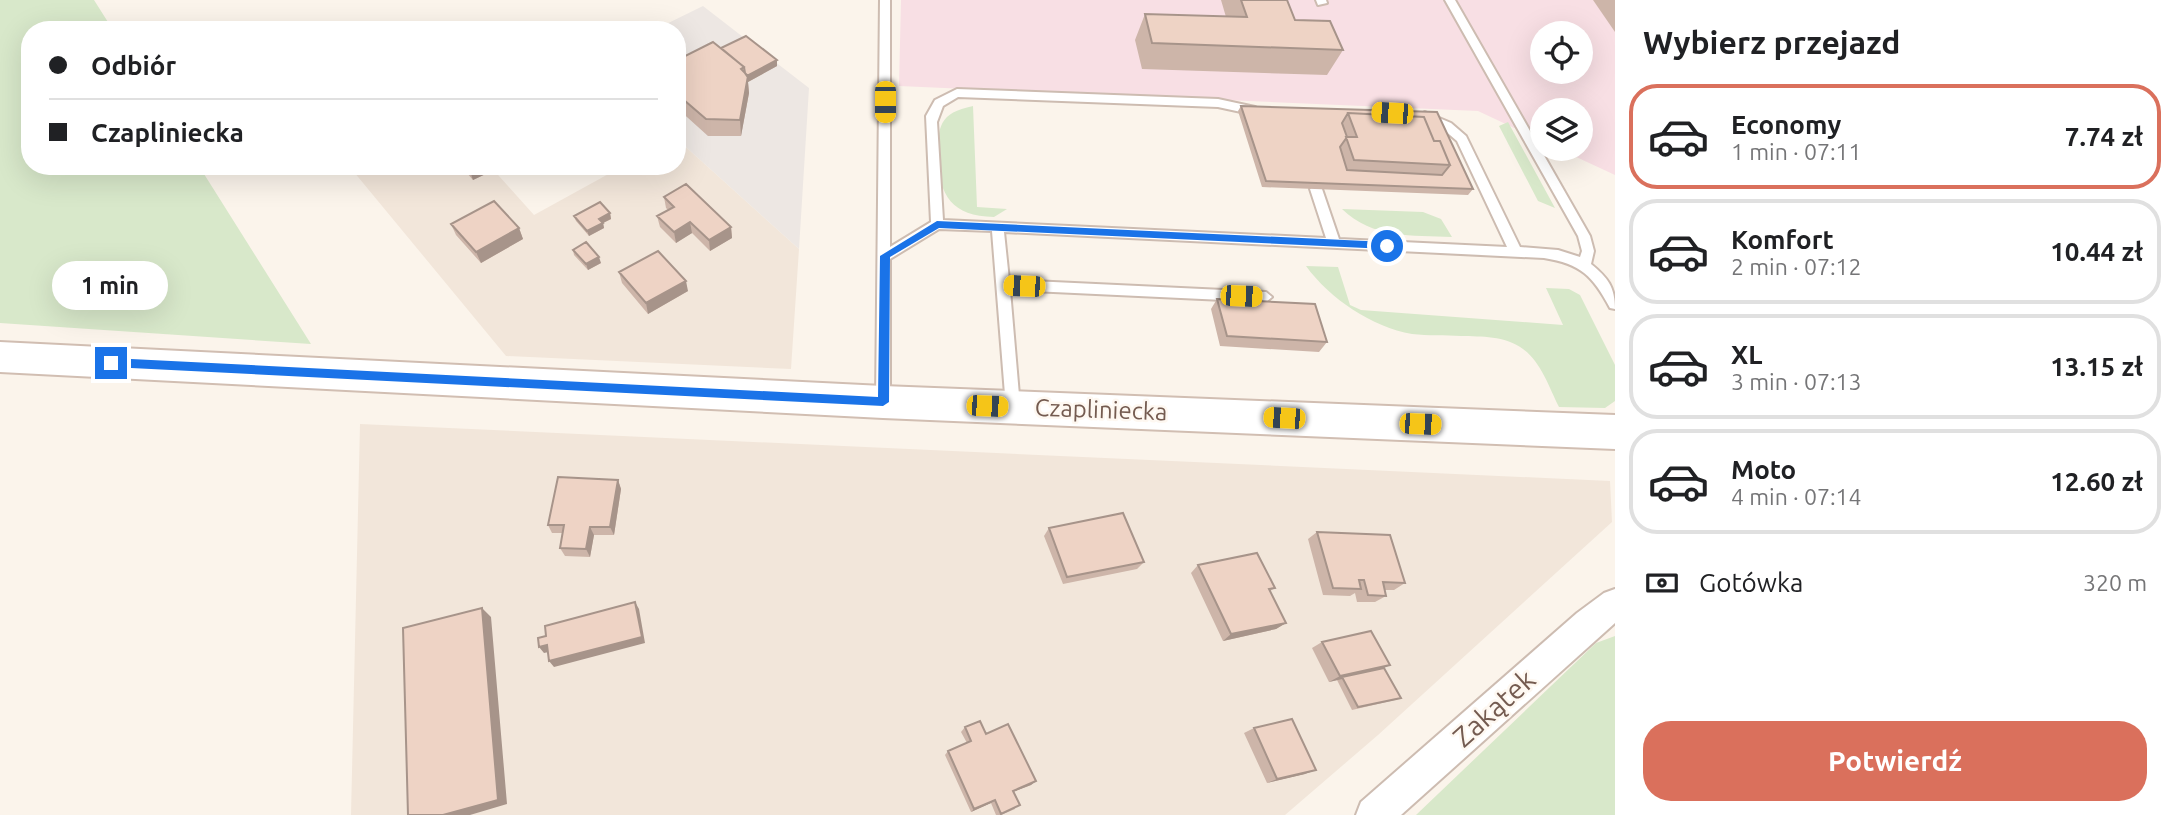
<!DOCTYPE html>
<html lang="pl">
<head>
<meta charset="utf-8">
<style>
	body { margin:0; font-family:Ubuntu,sans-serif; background:#f2f2f2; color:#202124; height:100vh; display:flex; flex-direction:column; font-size:26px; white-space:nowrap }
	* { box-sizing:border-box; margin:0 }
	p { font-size:23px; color:#757577 }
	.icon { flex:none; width:38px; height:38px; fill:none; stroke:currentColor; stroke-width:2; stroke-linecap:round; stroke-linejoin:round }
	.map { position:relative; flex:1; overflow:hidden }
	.drawer { display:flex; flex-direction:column; background:#fff; width:560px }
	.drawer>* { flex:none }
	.guide { position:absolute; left:21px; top:21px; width:665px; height:154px; border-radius:28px; box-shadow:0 7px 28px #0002; display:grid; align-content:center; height:154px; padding:0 28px; background:#fff }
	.fabs { position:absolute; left:1530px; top:21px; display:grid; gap:14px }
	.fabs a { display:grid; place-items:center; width:63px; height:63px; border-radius:50%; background:#fff; box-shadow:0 7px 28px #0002; font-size:35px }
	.end { position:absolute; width:32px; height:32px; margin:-16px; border:9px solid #1a73e8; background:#fff; box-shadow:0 0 0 4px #fff }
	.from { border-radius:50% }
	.bubble { position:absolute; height:49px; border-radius:24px; background:#fff; box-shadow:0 7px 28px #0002; font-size:23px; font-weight:700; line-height:49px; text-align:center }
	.car { position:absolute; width:21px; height:42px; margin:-21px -10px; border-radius:9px; box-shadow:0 0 5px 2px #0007; background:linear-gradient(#f5c518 24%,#345 0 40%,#f5c518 0 76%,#345 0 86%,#f5c518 0) }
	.guide b { display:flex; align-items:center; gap:24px; height:66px; font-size:26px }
	.guide b+b { border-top:2px solid #e0e0e0 }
	.guide i { width:18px; height:18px; background:#202124 }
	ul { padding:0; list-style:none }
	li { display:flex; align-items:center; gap:21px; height:105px; margin:0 14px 10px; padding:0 14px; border:4px solid #e0e0e0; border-radius:28px }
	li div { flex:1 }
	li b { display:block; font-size:26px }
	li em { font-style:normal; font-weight:700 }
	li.active { border-color:#da705c }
	li>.icon { width:63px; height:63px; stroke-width:1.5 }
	h2 { padding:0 28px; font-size:32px; line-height:84px }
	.pay { display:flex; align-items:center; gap:18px; height:77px; padding:0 28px; font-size:26px }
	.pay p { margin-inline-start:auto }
	.action { display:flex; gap:14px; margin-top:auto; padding:14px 28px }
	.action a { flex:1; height:80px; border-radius:28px; background:#da705c; color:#fff; font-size:28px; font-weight:700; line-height:80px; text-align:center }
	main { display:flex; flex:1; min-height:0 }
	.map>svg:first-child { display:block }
	.residential { fill:#f2e6da }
	.industrial { fill:#ede7e3 }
	.medical { fill:#f8dfe4; fill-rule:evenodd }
	.green { fill:#d8e8ca }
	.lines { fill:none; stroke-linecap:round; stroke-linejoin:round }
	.lane-casing { stroke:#cdbcb1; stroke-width:4 }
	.street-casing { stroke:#cdbcb1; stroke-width:4 }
	.secondary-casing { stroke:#d1beb2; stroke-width:4 }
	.lane { fill:#fff; fill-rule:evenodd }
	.street { fill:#fff; fill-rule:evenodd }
	.secondary { fill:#fff; fill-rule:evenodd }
	.wall { fill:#cdb5a9 }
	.shaded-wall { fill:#a7948a }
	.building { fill:#eed3c5; stroke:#a7948a; stroke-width:2; fill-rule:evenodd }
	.route { fill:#1a73e8 }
	.labels { text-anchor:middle; stroke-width:5; stroke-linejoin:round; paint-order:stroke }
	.street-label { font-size:24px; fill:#745b50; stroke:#fef8f1 }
	.near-street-label { font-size:28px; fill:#745b50; stroke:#fef8f1 }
</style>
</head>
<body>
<main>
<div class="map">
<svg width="1615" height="815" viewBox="0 0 1615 815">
	<rect width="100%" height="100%" fill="#fbf4eb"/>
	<path class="residential" d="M677,139L799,249L791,369L506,356L349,166H490L534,215L623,166H677Z
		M360,424L1610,481L1612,522L1378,735L1285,815H351Z"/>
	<path class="industrial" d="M703,6L809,88L799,249L677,139V30H654Z"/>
	<path class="medical" d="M901,0H1615V175L1559,149H1580V110H1542V141L1478,111L899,86ZM1542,33H1580V72H1542Z"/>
	<path class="green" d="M0,0H94L113,30H30V166H199L311,344L0,323Z
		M973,106L977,207L1007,209L994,217C952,216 939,196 938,157C938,126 939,113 973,106Z
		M1508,122L1555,208L1538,201L1499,126Z
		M1342,209L1423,212L1441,219L1452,237C1412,235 1373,239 1342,209Z
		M1306,266L1338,267L1350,305L1361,310L1563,325L1546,288L1569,289L1580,295L1615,365V401L1605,408L1559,407C1549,387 1541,362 1523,349C1504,335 1482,337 1461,336C1445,335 1428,336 1412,334C1372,327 1330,299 1306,266Z
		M1615,636V815H1416L1596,643Z"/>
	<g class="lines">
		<defs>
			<path id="lane" d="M880,0H890V247L931,222L926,116L935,100L957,89L1218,99L1255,107L1261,111L1255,115L1218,107L958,97L943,106L937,122L943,220L1326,238L1310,189L1316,185L1322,189L1339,239L1507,247L1457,141L1443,129L1421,119L1419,116L1425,112L1451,123L1466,136L1520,247L1558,250L1580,257L1582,251L1578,236L1445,0H1455L1590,236L1594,251L1591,264C1608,278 1615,287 1615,309L1610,308C1593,276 1581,264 1544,258L1004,232L1009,280L1266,292L1272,297L1266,302L1010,290L1020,407L1018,411H1008L1006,407L992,231L939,229L890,259V402L888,406H878L876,402Z
				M1316,0H1326L1327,3L1318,5Z"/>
			<path id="street" d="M1615,589V623L1401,815H1356L1361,802L1577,613L1604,593Z"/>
			<path id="secondary" d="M0,342L883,386L1615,415V449L883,418L0,372Z"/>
		</defs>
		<use href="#lane" class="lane-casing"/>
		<use href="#street" class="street-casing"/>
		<use href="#secondary" class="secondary-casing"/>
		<use href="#lane" class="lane"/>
		<use href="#street" class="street"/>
		<use href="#secondary" class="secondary"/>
	</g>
	<path class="wall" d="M1221,0H1287L1295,20L1343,50L1327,75L1142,69L1135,40L1145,14L1226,17Z
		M1593,0H1615V32Z
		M721,49L777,66L748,82L749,93L741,136H708L677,108V60Z
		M1241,106L1437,112L1473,189L1468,195L1262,187L1238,111Z
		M461,166H492L494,170L473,180Z
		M664,197L731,227L732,238L710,251L692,233L676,243L660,227L657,216L668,210L666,208Z
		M610,213L611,219L603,223L604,228L589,236L576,221L574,216Z
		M451,224L519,228L523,239L481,263L456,235Z
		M573,250L601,263L588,270L574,255Z
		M619,272L688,291L648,314L622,283Z
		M1217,299L1327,342L1319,352L1220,346L1211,309Z
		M618,480L621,489L614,535H594L590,557L565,556L560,548L563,533H552L548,525Z
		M1049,528L1144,562L1137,569L1063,584L1044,536Z
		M1317,532L1405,583L1394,590H1385L1386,596L1375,602H1357L1355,593L1350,596L1323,595L1308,539Z
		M1198,565L1275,588L1270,591L1286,623L1276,629L1223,641L1191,573Z
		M1322,642L1384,668L1401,698L1395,700L1352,710L1337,680L1329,682L1312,648Z
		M965,727L986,734L1036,781L1031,785L1013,792L1015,809L1001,815H996L991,803L971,812L945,755L948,751L967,743L961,732Z
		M1254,728L1305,774L1267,783L1244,733Z"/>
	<path class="shaded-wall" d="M777,60V66L748,82L749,93L741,136L740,120L745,77Z
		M487,166H492L494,170L473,180L471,174Z
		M610,213L611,219L603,223L604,228L589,236L587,231L599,219Z
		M690,222L692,233L676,243L674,232Z
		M731,227L732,238L710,251L709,240Z
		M519,228L523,239L481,263L476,252Z
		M599,257L601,263L588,270L586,264Z
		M686,281L688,291L648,314L646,303Z
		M618,480L621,489L614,535L610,527Z
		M590,527L594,535L590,557L586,549Z
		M635,602L639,609L645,643L554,667L549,661Z
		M482,608L491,617L507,804L470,815H443Z
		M1286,623L1276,629L1223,641L1231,634Z
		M547,645L553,651L544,653L539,647Z
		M1390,665L1378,671L1329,682L1340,676Z
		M1316,770L1305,774L1267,783L1277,779Z
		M1036,781L1031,785L1008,794L1013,791Z
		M995,800L991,803L971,812L974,809Z"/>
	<path class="building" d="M1241,0H1287L1295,20L1330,21L1343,50L1152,43L1145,14L1247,17Z
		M746,36L777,60L747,76L745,73L744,67L721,48Z
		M713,42L744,67L741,69L748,76L740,120L706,119L677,94V60Z
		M1241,106L1437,112L1473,189L1266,181ZM1348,113L1424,117L1434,141H1440L1450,165L1442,175L1347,170L1340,147L1347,137L1342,123Z
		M1348,113L1424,117L1434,141H1440L1450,165L1354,160L1346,137H1357Z
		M464,166H487L471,174Z
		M686,184L731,227L709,240L690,222L674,232L657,216L674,207L664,197Z
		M494,201L519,228L476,252L451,224Z
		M600,202L610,213L599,219L603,223L587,231L574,216Z
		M586,242L599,257L586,264L573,250Z
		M658,251L686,281L646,303L619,272Z
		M1217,299L1315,304L1327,342L1227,336Z
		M558,477L618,480L610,527H590L586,549L560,548L564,525H548Z
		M1123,513L1144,562L1067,577L1049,528Z
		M1317,532L1390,535L1405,583L1383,582L1386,596L1368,595L1364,580H1359L1361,589L1333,588Z
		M1257,553L1275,588L1269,589L1286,623L1231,634L1198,565Z
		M635,602L642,637L549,661L547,645L539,647L538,638L546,636L545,626Z
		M482,608L498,800L443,815H408L403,628Z
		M1371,631L1390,665L1340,676L1322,642Z
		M1384,668L1401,698L1358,707L1342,677Z
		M1292,719L1316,770L1277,779L1254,728Z
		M980,721L986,734L1008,724L1036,781L1013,791L1020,805L1001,814L995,800L974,809L948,751L971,741L965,727Z"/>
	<path class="route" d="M937,221L1387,242L1392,246L1387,249L939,228L890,257L889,402L883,406L111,367L106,363L111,358L878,397L880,256Z"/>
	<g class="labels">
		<g class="street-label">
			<text transform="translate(1101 410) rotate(2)" y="8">Czapliniecka</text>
		</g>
		<g class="near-street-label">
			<text transform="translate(1494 708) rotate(-42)" y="10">Zakątek</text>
		</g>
	</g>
</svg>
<div class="fabs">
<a><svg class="icon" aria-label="locate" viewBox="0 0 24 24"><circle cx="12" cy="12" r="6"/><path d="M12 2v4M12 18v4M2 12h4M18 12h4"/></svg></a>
<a><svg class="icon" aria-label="layers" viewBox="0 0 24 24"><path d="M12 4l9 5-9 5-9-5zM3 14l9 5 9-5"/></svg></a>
</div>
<i class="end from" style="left:1387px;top:246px"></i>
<i class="end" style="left:111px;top:363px"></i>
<div class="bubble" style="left:52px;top:261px;width:116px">1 min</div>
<i class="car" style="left:885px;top:102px;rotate:180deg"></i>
<i class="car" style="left:1392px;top:113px;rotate:273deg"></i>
<i class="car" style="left:1024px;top:286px;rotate:272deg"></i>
<i class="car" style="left:1241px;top:296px;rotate:92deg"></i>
<i class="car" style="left:987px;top:406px;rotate:92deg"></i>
<i class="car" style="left:1284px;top:418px;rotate:273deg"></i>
<i class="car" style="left:1420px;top:424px;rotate:92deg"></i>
<div class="guide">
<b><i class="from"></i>Odbiór</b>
<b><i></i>Czapliniecka</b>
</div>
</div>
<section class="drawer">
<h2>Wybierz przejazd</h2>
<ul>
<li class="active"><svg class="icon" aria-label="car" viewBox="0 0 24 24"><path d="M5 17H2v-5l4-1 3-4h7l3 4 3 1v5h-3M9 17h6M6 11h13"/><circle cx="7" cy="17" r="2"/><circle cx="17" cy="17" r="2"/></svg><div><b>Economy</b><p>1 min · 07:11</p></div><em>7.74 zł</em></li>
<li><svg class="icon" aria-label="car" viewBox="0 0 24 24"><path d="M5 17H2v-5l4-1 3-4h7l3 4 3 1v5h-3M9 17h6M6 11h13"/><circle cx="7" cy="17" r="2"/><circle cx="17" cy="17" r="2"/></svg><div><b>Komfort</b><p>2 min · 07:12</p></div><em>10.44 zł</em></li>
<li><svg class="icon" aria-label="car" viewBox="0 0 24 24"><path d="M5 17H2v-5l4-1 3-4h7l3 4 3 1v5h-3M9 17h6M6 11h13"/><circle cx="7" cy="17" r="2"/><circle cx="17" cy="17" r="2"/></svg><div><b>XL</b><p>3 min · 07:13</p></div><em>13.15 zł</em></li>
<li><svg class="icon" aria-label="car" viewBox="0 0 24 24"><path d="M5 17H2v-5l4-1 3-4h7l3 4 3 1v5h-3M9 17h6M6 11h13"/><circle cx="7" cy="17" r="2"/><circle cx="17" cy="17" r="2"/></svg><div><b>Moto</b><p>4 min · 07:14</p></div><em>12.60 zł</em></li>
</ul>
<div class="pay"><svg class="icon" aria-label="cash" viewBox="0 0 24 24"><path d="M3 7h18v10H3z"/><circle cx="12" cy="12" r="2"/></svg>Gotówka<p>320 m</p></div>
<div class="action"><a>Potwierdź</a></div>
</section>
</main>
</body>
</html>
